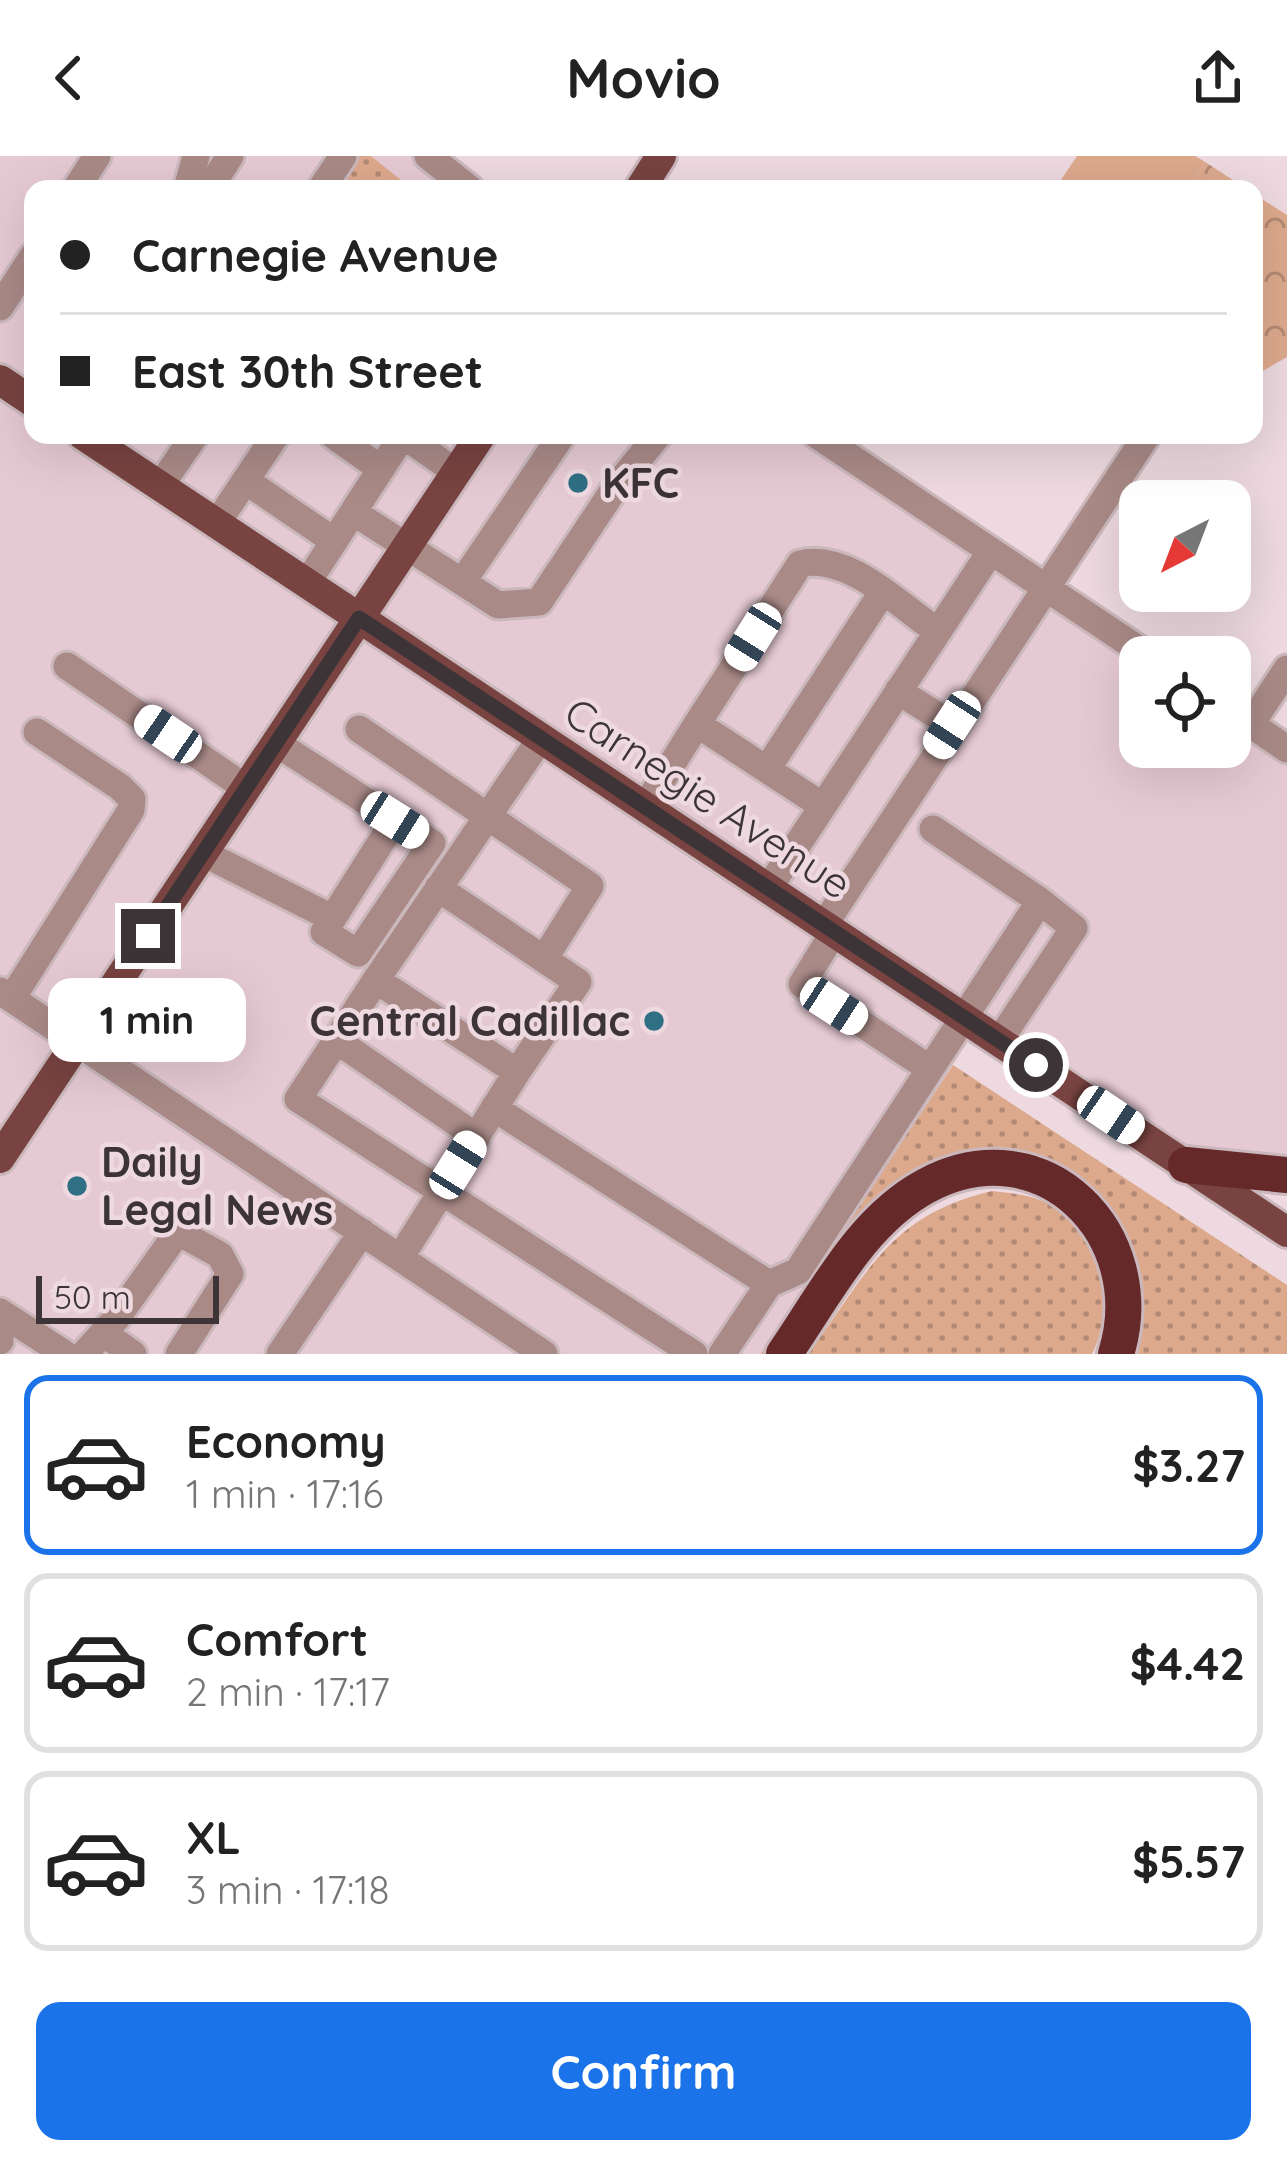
<!DOCTYPE html>
<html lang="en">
<head>
<meta charset="utf-8">
<style>
	body { margin:0; font-family:Quicksand,sans-serif; background:#f6f6f6; color:#222; height:100vh; display:flex; flex-direction:column; font-size:45px; white-space:nowrap }
	* { box-sizing:border-box; margin:0 }
	p { font-size:39px; color:#767676 }
	.icon { flex:none; width:66px; height:66px; fill:none; stroke:currentColor; stroke-width:2; stroke-linecap:round; stroke-linejoin:round }
	.map { position:relative; height:1198px; overflow:hidden }
	.details { display:flex; flex-direction:column; background:#fff; flex:1 }
	.details>* { flex:none }
	.hud { position:absolute; left:24px; top:24px; width:1239px; height:264px; border-radius:24px; box-shadow:0 12px 48px #0002; display:grid; align-content:center; height:264px; padding:0 36px; background:#fff }
	.needle { width:78px; rotate:222deg }
	.tools { position:absolute; left:1119px; top:324px; display:grid; gap:24px }
	.tools a { display:grid; place-items:center; width:132px; height:132px; border-radius:24px; background:#fff; box-shadow:0 12px 48px #0002; font-size:60px }
	.scale { position:absolute; left:36px; bottom:30px; width:183px; box-sizing:border-box; padding-left:12px; border:6px solid #3c3437; border-top:0; font-size:33px; line-height:42px; white-space:nowrap; color:#3c3437; -webkit-text-stroke:9px #edd9df; paint-order:stroke }
	.end { position:absolute; width:54px; height:54px; margin:-27px; border:15px solid #3c3437; background:#fff; box-shadow:0 0 0 6px #fff }
	.from { border-radius:50% }
	.bubble { position:absolute; height:84px; border-radius:24px; background:#fff; box-shadow:0 12px 48px #0002; font-size:39px; font-weight:800; line-height:84px; text-align:center }
	.car { position:absolute; width:36px; height:72px; margin:-36px -18px; border-radius:15px; box-shadow:0 0 9px 3px #0007; background:linear-gradient(#fff 24%,#345 0 40%,#fff 0 76%,#345 0 86%,#fff 0) }
	.hud b { display:flex; align-items:center; gap:42px; height:114px; font-size:45px }
	.hud b+b { border-top:3px solid #e0e0e0 }
	.hud i { width:30px; height:30px; background:#222 }
	ul { padding:21px 0 0; list-style:none }
	li { display:flex; align-items:center; gap:36px; height:180px; margin:0 24px 18px; padding:0 12px; border:6px solid #e0e0e0; border-radius:24px }
	li div { flex:1 }
	li b { display:block; font-size:45px }
	li em { font-style:normal; font-weight:800 }
	li.selected { border-color:#1a73e8 }
	li>.icon { width:108px; height:108px; stroke-width:1.5 }
	.action { display:flex; gap:24px; margin-top:auto; padding:24px 36px }
	.action a { flex:1; height:138px; border-radius:24px; background:#1a73e8; color:#fff; font-size:48px; font-weight:800; line-height:138px; text-align:center }
	header { display:flex; justify-content:space-between; align-items:center; height:156px; padding:0 36px; background:#fff; font-size:54px; font-weight:800 }
	.map>svg:first-child { display:block }
	.built { fill:#e6cad3 }
	.grass { fill:url(#grass-dots) }
	.forest { fill:url(#forest-crowns) }
	.garden { fill:#dda98d }
	.lines { fill:none; stroke-linecap:round; stroke-linejoin:round }
	.minor-casing { stroke:#cab8bd; stroke-width:33 }
	.major-casing { stroke:#cab8bd; stroke-width:36 }
	.highway-casing { stroke:#cab8bd; stroke-width:42 }
	.minor { stroke:#a98a87; stroke-width:27 }
	.major { stroke:#784341; stroke-width:30 }
	.highway { stroke:#642928; stroke-width:36 }
	.route { stroke:#3c3437; stroke-width:15 }
	.poi-dot { fill:#307084; stroke:#edd9df; stroke-width:4.5 }
	.labels { text-anchor:middle; stroke-width:9; stroke-linejoin:round; paint-order:stroke }
	.poi-label { font-size:42px; font-weight:bold; fill:#3c3437; stroke:#edd9df; text-anchor:start }
	.street-label { font-size:42px; fill:#3c3437; stroke:#edd9df }
</style>
</head>
<body>
<header><svg class="icon" aria-label="back" viewBox="0 0 24 24"><path d="M15 5l-7 7 7 7"/></svg>Movio<svg class="icon" aria-label="share" viewBox="0 0 24 24"><path d="M12 15V3M7 8l5-5 5 5M5 13v7h14v-7"/></svg></header>
<div class="map">
<svg width="1287" height="1198" viewBox="0 0 1287 1198">
	<defs>
		<pattern id="grass-dots" width="8" height="8" patternUnits="userSpaceOnUse" patternTransform="scale(3)"><rect width="8" height="8" fill="#dda98d"/><path d="M2 2h.1M6 6h.1" fill="none" stroke="#b48a74" stroke-width="1.8" stroke-linecap="round"/></pattern>
		<pattern id="forest-crowns" width="20" height="18" patternUnits="userSpaceOnUse" patternTransform="scale(3)"><rect width="20" height="18" fill="#dda98d"/><path d="M2 6a3 3 0 1 1 6 0M12 15a3 3 0 1 1 6 0" fill="none" stroke="#b48a74"/></pattern>
	</defs>
	<rect width="100%" height="100%" fill="#edd9df"/>
	<path class="built" d="M0,0H428L470,33H33V279H817L1140,501V591H1230V554L1287,593V1019L1186,1009L976,869L763,1198H0Z"/>
	<path class="grass" d="M352,0H371L412,33H330Z
		M953,909L1287,1129V1198H1132L1136,1110L1116,1066L962,1000L770,1198H761Z
		M992,1035C1008,1037 1025,1038 1040,1044C1097,1065 1119,1146 1092,1198H808C867,1118 889,1059 992,1035Z"/>
	<path class="forest" d="M1205,6L1247,33H1187Z
		M1254,38L1287,59V201L1254,220Z"/>
	<path class="garden" d="M1077,0H1195L1205,6L1187,33H1055Z"/>
	<g class="lines">
		<defs>
			<path id="minor" d="M428,0L470,33
				M76,33L97,0
				M187,33L196,0
				M209,33L230,0
				M321,33L343,0
				M0,151L33,100
				M817,279L1150,501
				M381,313L403,279L456,316
				M246,325L334,385
				M160,330L195,279
				M353,356L498,449L539,446L615,332L658,279
				M217,367L276,279
				M463,425L562,279
				M307,427L381,313L333,279
				M67,510L246,632
				M898,535L952,569
				M1230,554L1287,593
				M697,568L800,408C847,396 899,449 937,475
				M1251,568L1287,513
				M359,573L590,730L544,803
				M276,587L395,664
				M767,613L882,437
				M823,650L991,395
				M645,651L697,568L823,650L768,733
				M395,664L432,687L358,797L324,776Z
				M933,673L1040,745
				M203,697L332,762
				M438,732L578,826L517,916
				M824,769L1147,279
				M834,776L802,828L930,913
				M376,824L298,943L694,1198
				M0,835L544,1198
				M12,842L131,654L132,643L120,631L37,576
				M336,884L477,981
				M494,952L769,1128L798,1115L1040,745L1074,772L999,885
				M400,1102L517,916L376,824L541,582
				M0,1156L65,1198
				M103,1177L133,1198
				M0,1183V1185
				M84,1198L116,1163L178,1076L220,1099L230,1118L179,1198
				M280,1198L362,1076
				M722,1198L769,1128"/>
			<path id="major" d="M640,33L661,0
				M0,224L33,246
				M83,279L1287,1076
				M0,1002L481,279"/>
			<path id="highway" d="M1186,1009L1287,1019
				M784,1198C825,1139 861,1065 926,1030C1043,967 1153,1079 1116,1198"/>
		</defs>
		<use href="#minor" class="minor-casing"/>
		<use href="#major" class="major-casing"/>
		<use href="#highway" class="highway-casing"/>
		<use href="#minor" class="minor"/>
		<use href="#major" class="major"/>
		<use href="#highway" class="highway"/>
	</g>
	<g class="lines">
		<path class="route" d="M148,780L359,462L1036,909"/>
	</g>
	<g class="poi-dot">
		<circle cx="578" cy="327" r="12"/>
		<circle cx="654" cy="865" r="12"/>
		<circle cx="77" cy="1030" r="12"/>
	</g>
	<g class="labels">
		<g class="poi-label">
			<text x="602" y="342">KFC</text>
			<text x="630" y="880" text-anchor="end">Central Cadillac</text>
			<text x="101" y="1021">Daily<tspan x="101" dy="48">Legal News</tspan></text>
		</g>
		<g class="street-label">
			<text transform="translate(708 642) rotate(33)" y="15">Carnegie Avenue</text>
		</g>
	</g>
</svg>
<div class="tools">
<a><svg class="needle" viewBox="-14 -14 28 28"><path d="M0-13l5 13h-10z" fill="#e53935"/><path d="M0 13l5-13h-10z" fill="#767676"/></svg></a>
<a><svg class="icon" aria-label="locate" viewBox="0 0 24 24"><circle cx="12" cy="12" r="6"/><path d="M12 2v4M12 18v4M2 12h4M18 12h4"/></svg></a>
</div>
<div class="scale">50 m</div>
<i class="end from" style="left:1036px;top:909px"></i>
<i class="end" style="left:148px;top:780px"></i>
<div class="bubble" style="left:48px;top:822px;width:198px">1 min</div>
<i class="car" style="left:753px;top:481px;rotate:212deg"></i>
<i class="car" style="left:952px;top:569px;rotate:213deg"></i>
<i class="car" style="left:168px;top:578px;rotate:304deg"></i>
<i class="car" style="left:395px;top:664px;rotate:122deg"></i>
<i class="car" style="left:834px;top:850px;rotate:123deg"></i>
<i class="car" style="left:1111px;top:959px;rotate:124deg"></i>
<i class="car" style="left:458px;top:1009px;rotate:32deg"></i>
<div class="hud">
<b><i class="from"></i>Carnegie Avenue</b>
<b><i></i>East 30th Street</b>
</div>
</div>
<section class="details">
<ul>
<li class="selected"><svg class="icon" aria-label="car" viewBox="0 0 24 24"><path d="M5 17H2v-5l4-1 3-4h7l3 4 3 1v5h-3M9 17h6M6 11h13"/><circle cx="7" cy="17" r="2"/><circle cx="17" cy="17" r="2"/></svg><div><b>Economy</b><p>1 min · 17:16</p></div><em>$3.27</em></li>
<li><svg class="icon" aria-label="car" viewBox="0 0 24 24"><path d="M5 17H2v-5l4-1 3-4h7l3 4 3 1v5h-3M9 17h6M6 11h13"/><circle cx="7" cy="17" r="2"/><circle cx="17" cy="17" r="2"/></svg><div><b>Comfort</b><p>2 min · 17:17</p></div><em>$4.42</em></li>
<li><svg class="icon" aria-label="car" viewBox="0 0 24 24"><path d="M5 17H2v-5l4-1 3-4h7l3 4 3 1v5h-3M9 17h6M6 11h13"/><circle cx="7" cy="17" r="2"/><circle cx="17" cy="17" r="2"/></svg><div><b>XL</b><p>3 min · 17:18</p></div><em>$5.57</em></li>
</ul>
<div class="action"><a>Confirm</a></div>
</section>
</body>
</html>
